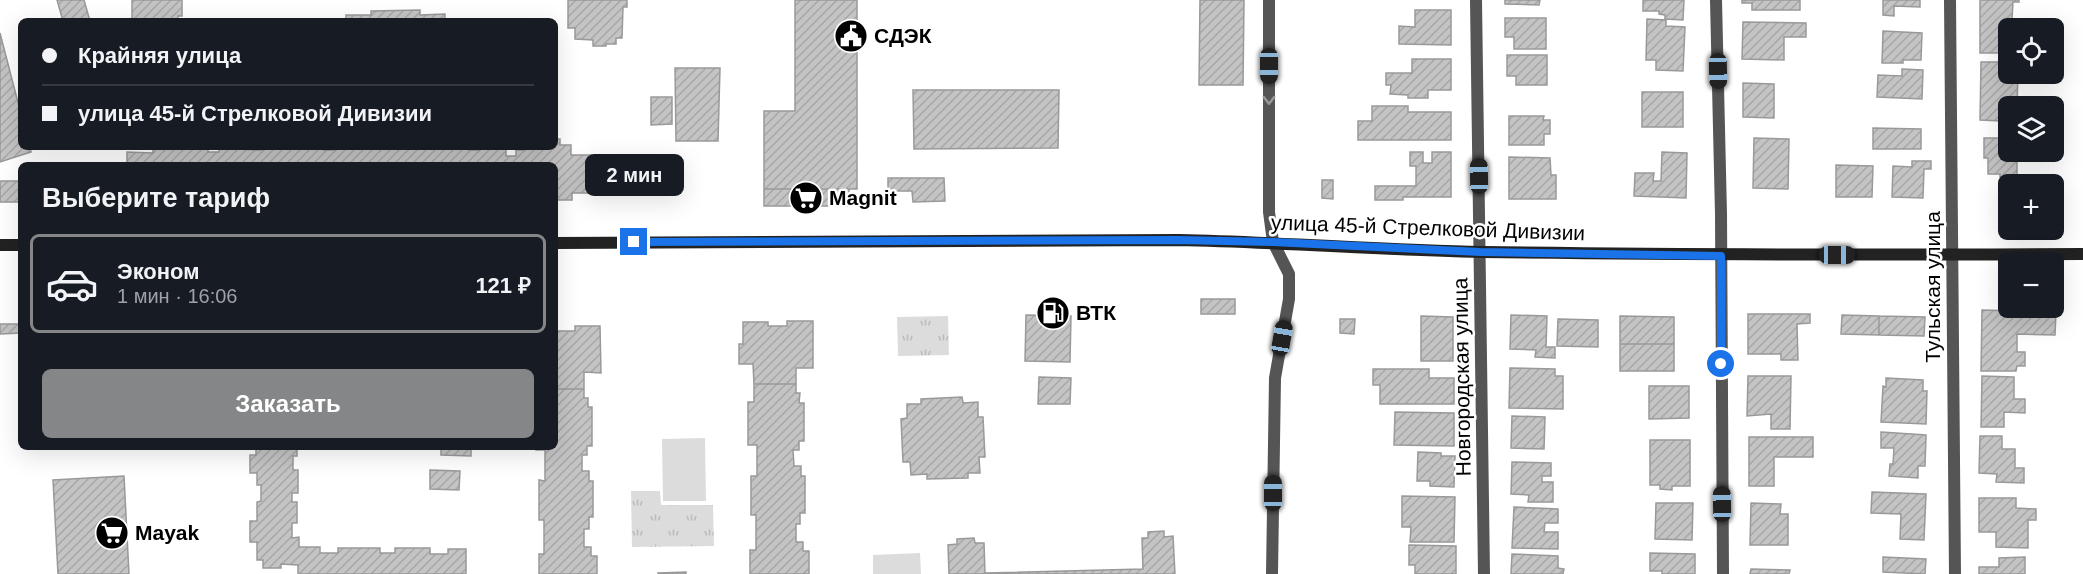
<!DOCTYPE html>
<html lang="ru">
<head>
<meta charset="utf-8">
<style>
	body { margin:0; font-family:Arial,sans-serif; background:#242831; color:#f1f3f6; height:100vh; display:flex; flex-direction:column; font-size:22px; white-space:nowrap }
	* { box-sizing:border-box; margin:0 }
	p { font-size:20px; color:#9ea1a6 }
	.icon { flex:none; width:33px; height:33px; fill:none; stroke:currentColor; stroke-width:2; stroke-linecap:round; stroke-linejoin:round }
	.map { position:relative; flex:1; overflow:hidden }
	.side { position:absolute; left:18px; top:162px; width:540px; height:288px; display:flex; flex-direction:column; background:#171b24; border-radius:9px; box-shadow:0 6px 24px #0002 }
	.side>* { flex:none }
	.hud { position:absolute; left:18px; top:18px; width:540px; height:132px; border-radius:9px; box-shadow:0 6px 24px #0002; display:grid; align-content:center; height:132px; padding:0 24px; background:#171b24 }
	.buttons { position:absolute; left:1998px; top:18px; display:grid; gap:12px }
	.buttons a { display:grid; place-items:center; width:66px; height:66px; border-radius:9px; background:#171b24; box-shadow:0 6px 24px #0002; font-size:30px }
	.end { position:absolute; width:27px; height:27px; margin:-14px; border:8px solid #1a73e8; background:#fff; box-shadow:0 0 0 3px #fff }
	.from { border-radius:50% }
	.bubble { position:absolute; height:42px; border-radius:9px; background:#171b24; box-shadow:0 6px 24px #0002; font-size:20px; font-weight:600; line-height:42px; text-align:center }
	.car { position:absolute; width:18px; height:36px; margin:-18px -9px; border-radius:8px; box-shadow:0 0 4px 2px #0007; background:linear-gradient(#222 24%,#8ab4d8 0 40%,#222 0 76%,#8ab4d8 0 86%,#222 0) }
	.hud b { display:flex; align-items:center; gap:21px; height:57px; font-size:22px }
	.hud b+b { border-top:2px solid #363941 }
	.hud i { width:15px; height:15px; background:#f1f3f6 }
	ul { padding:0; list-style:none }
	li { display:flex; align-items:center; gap:18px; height:99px; margin:0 12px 9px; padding:0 12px; border:3px solid #363941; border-radius:9px }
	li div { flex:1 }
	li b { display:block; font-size:22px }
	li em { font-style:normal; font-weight:600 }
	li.active { border-color:#858687 }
	li>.icon { width:54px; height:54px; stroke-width:1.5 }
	h2 { padding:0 24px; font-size:27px; line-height:72px }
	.primary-button { display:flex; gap:12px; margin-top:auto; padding:12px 24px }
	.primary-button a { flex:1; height:69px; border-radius:9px; background:#858687; color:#fff; font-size:24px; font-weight:600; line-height:69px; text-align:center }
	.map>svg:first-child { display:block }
	.park { fill:url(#park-tufts) }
	.pitch { fill:#dcdcdc }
	.building { fill:url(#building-hatch); stroke:#999; stroke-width:1.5 }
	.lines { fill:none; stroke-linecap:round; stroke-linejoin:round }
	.minor { stroke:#555; stroke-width:12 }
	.tertiary { stroke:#555; stroke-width:12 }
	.secondary { stroke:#222; stroke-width:12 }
	.oneway { stroke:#999 }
	.route { stroke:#1a73e8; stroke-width:8 }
	.labels { text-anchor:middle; stroke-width:5; stroke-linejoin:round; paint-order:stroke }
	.poi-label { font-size:21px; font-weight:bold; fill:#000; stroke:#fff; text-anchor:start }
	.street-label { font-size:21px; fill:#000; stroke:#fff }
</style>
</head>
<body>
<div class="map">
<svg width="2083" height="574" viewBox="0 0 2083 574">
	<defs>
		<pattern id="park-tufts" width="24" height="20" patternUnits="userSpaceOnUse" patternTransform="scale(1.5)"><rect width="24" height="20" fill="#dcdcdc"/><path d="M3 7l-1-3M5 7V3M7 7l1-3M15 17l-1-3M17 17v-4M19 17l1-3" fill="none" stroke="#bbb"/></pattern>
		<pattern id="building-hatch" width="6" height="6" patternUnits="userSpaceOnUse" patternTransform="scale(1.5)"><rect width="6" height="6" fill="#c4c4c4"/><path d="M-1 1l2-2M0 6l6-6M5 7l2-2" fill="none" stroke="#a7a7a7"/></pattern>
	</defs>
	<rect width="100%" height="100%" fill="#fff"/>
	<path class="park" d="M948,316L949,355L898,356L897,317Z
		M631,491H660L661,505H713L714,546L632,547Z"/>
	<path class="pitch" d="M705,438L706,501H663L662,439Z
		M920,553L921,574H873V555Z"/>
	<path class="building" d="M57,0H84L90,21H63Z
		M132,0H182V16H178V21H132Z
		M568,0H627V7H623L622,38H616V44H606V46H593V40L575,39V28H568Z
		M795,0H857V189H764V111H795Z
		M1200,0H1244L1243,85H1199Z
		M1505,0H1540L1539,5L1505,4Z
		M1643,0H1684L1683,20L1665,19V15L1659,14V11H1643Z
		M1742,0H1800V10H1752V3H1742Z
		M1883,0H1920V7L1894,6V16L1883,15Z
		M1980,0H2019V2H2013L2012,20H2003V53H1980Z
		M420,10V15L445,14V21H346V15H371V11Z
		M1415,10H1451V45L1399,44V26L1415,27Z
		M1505,18H1546V49H1514V37H1505Z
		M1647,19L1666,20V26L1685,27L1683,71L1656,70V60H1646Z
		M1743,22L1806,23V37H1784V60L1742,59Z
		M1883,31L1922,33L1921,60H1903V63H1882Z
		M0,33L21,114V147H30L31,152L0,162Z
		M1507,55H1547V85H1516V76H1507Z
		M1412,59H1451V90H1428V98H1408V95L1390,94L1391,85H1386V73H1412Z
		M1981,62H2008V74H2018L2017,106H2008V110L2001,109L2000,121L1980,120Z
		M675,68H720L718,141H676Z
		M1902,69L1923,70L1922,99L1877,97L1878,75L1902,76Z
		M1743,83L1774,84V118L1743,117Z
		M913,90H1059L1058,148L914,149Z
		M1642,92H1683V127H1642Z
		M651,97H672V124L651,125Z
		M1372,106H1408V112H1451V140H1358V121H1372Z
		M1509,116H1544L1543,120H1550V134H1544V145H1509Z
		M1873,128L1921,129V149H1873Z
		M1754,138L1789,139L1788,189L1753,188Z
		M1984,138H2008V152H2020V158H2017V177H2000V174H1988V158H1984Z
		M555,139H560V145H571V155H599V193H572V200H557L555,199V165H127V152L153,153V147H208V152H219V148L256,150H262L263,147H323V150H335V147H395V149H407V147H468V150H480V147H506V156H516V150H525V147H555Z
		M1410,152H1423V163H1432V152H1451V197H1403V200H1375V186H1416V166H1410Z
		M1662,152L1687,153L1686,198L1634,196L1635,173H1654L1653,181H1661Z
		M1509,157L1550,158L1551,175H1556V199H1509Z
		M1912,161H1931V169H1924L1923,198L1892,197L1893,166L1912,167Z
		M1836,165L1873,166L1872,197H1836Z
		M888,178H944L945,201L913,202L912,191H888Z
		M1322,180H1333V199L1322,198Z
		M0,181H21V202H0Z
		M764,189H849V206H764Z
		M1201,299H1235V314H1201Z
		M1982,310L2056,312L2055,335L2017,334V352H2025V366H2017L2016,371H1981Z
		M1748,314H1810V323L1797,324L1798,360H1781V354H1748Z
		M1026,315L1071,316L1070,362L1025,361Z
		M1511,315L1547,316L1546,347H1555V358L1535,357L1536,350L1510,349Z
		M1842,315L1879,316V335L1841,334Z
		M1421,316L1453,317V361H1421Z
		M1620,316L1674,317V344H1620Z
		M1879,316L1925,317L1924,336L1879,335Z
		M1340,319H1355L1354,334L1340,333Z
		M1558,319L1598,320V347L1557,346Z
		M787,321H813V368H796V384H754L753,364H739V344H743V322H768V326H787Z
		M0,324H21V333L0,334Z
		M575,326H600L601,373L584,372V389H555V327L556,331H575Z
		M1620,344H1674V371H1620Z
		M1510,368L1555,369V376H1563V409L1509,408Z
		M1373,369H1429V378H1454V404H1380V385H1373Z
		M1748,376H1791L1790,429H1771V414L1747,416Z
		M1982,376L2014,377V399H2025V413L2004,412V427H1981Z
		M1039,377L1071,378L1070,404H1038Z
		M1886,378L1923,380V391H1927L1926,424L1881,422L1883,386L1886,387Z
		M754,384H796V393H800L799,403H804V441H799V450H793L794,466H801V476H805V513H800V524H796V542H803V551H809V574H750V550H756V515H751V476H757V445H748V402H754Z
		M1649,386H1689V418L1649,419Z
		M555,389H584V398H588V407H592V446H587V455H582V471H589V481H593V517H589V529H584V547H591V556H597V574H539V554H544V520H539V480L545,481V450H536V447H555Z
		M962,397L963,403L978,402V417H983L985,457H979L980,473H968V478L927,479V474L911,475L910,462H903L901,419L907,418V404H921V399Z
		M1395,412L1454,413V446L1394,445Z
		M1512,416L1545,417L1544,449L1511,448Z
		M1881,432L1926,435L1925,466H1918V478L1889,476L1890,464H1893L1894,448H1881Z
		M1980,436H2002V449H2015V468H2024V483L1996,482L1997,474L1979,473Z
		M1749,437H1813V457H1774V486H1749Z
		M1650,440H1690V486H1672V490L1660,489V485H1650Z
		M256,447H297V456H293V470H298V493H292V502H297V523H292V538L299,537V547H320V553H338V548H380V553H395V548H430V554H448V549H466V574H298V565L281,564V568H263V560H257V542H250V521H257V502L261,501V485H257V473H250V455H256Z
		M441,447H471V456L441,455Z
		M1418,452L1441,453V456H1455L1454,487L1430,486V481H1417Z
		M1512,462L1551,463V476H1542V482H1553V502H1528L1529,495L1511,494Z
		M430,470L460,471L459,490L430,489Z
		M124,476L129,574H58L53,480Z
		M1872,492L1926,494L1924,540L1900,539L1901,514L1871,513Z
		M1402,496L1455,497L1454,542H1410L1411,527H1402Z
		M1979,498H2016V508L2036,509V520H2028V548L1996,547V532H1979Z
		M1656,503H1693L1692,540L1655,539Z
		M1751,503L1781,504L1780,514H1788V545H1750Z
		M1514,507L1558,509V523H1545L1544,532H1558V549L1512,548Z
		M1164,531V537L1173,536L1175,574H949L948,545L957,544V539L974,538L975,543H984L985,573L1143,569L1142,538H1148V532Z
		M1409,545L1456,546V574H1415V565H1409Z
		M1650,553L1695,554V574H1662V571H1650Z
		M1512,554L1558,556V568L1564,569L1563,574H1511Z
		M1883,557L1926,559L1925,574L1883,572Z
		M2025,557V574H1979V567H1999V558Z
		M1751,569L1790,570L1789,574H1750Z
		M686,572V574H658V573Z"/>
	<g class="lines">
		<path class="minor" d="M1476,0L1484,574
			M1716,0L1721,214L1723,574
			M1950,0L1955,574
			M1272,574L1275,378L1289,299V274L1273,242"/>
		<path class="tertiary" d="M1269,0V212L1273,242"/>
		<path class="secondary" d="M555,243L1179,240C1280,242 1382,250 1483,252C1683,255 1883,255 2083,254
			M0,245H21"/>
	</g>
	<defs><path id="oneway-chevron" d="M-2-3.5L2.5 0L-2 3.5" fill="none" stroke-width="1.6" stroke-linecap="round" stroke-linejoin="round" transform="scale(1.5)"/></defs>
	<use class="oneway" href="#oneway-chevron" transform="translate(1269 100) rotate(90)"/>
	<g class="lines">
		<path class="route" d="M634,242L1179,240L1273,242L1480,252L1721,256V364"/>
	</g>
	<defs>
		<symbol id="civic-disc" viewBox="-11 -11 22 22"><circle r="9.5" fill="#000" stroke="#fff"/><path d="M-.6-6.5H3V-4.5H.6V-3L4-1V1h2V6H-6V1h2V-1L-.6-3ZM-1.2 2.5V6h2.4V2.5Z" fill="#fff"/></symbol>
		<symbol id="supermarket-disc" viewBox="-11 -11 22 22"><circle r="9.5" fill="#000" stroke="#fff"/><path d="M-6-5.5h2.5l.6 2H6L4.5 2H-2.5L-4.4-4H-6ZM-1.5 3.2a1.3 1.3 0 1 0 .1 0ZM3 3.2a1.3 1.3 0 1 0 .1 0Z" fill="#fff"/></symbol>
		<symbol id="fuel-disc" viewBox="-11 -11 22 22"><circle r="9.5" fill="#000" stroke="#fff"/><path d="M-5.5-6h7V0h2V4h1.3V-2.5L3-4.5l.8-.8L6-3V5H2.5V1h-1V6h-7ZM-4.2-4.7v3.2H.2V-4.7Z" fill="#fff"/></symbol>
	</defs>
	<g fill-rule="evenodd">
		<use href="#civic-disc" x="832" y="17" width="38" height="38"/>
		<use href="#supermarket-disc" x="787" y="179" width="38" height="38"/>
		<use href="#fuel-disc" x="1034" y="294" width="38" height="38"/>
		<use href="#supermarket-disc" x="93" y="514" width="38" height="38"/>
	</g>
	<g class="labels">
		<g class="poi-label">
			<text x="874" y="43">СДЭК</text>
			<text x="829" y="205">Magnit</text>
			<text x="1076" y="320">ВТК</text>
			<text x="135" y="540">Mayak</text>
		</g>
		<g class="street-label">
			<text transform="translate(1428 228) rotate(2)" y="7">улица 45-й Стрелковой Дивизии</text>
			<text transform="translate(1933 287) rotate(-90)" y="7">Тульская улица</text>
			<text transform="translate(1462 377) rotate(-91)" y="7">Новгородская улица</text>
		</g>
	</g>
</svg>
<div class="buttons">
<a><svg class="icon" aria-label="locate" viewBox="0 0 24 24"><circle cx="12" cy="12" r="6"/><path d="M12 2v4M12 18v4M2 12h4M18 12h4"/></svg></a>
<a><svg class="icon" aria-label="layers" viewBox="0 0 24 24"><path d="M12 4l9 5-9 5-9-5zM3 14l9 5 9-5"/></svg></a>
<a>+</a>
<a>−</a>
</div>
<i class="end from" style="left:1721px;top:364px"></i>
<i class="end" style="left:634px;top:242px"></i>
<div class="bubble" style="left:585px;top:154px;width:99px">2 мин</div>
<i class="car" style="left:1269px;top:66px;rotate:180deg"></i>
<i class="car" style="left:1718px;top:71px;rotate:179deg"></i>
<i class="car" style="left:1479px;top:176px;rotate:359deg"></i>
<i class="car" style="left:1837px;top:255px;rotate:90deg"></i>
<i class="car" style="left:1282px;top:338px;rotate:10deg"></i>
<i class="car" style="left:1273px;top:493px;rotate:0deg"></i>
<i class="car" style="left:1722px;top:504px;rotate:359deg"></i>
<div class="hud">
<b><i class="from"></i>Крайняя улица</b>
<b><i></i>улица 45-й Стрелковой Дивизии</b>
</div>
<section class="side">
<h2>Выберите тариф</h2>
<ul>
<li class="active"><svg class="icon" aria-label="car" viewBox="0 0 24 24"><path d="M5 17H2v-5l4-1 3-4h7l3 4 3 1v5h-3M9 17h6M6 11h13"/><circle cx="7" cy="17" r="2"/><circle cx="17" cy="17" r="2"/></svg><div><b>Эконом</b><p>1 мин · 16:06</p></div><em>121 ₽</em></li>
</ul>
<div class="primary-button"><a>Заказать</a></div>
</section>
</div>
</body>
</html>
